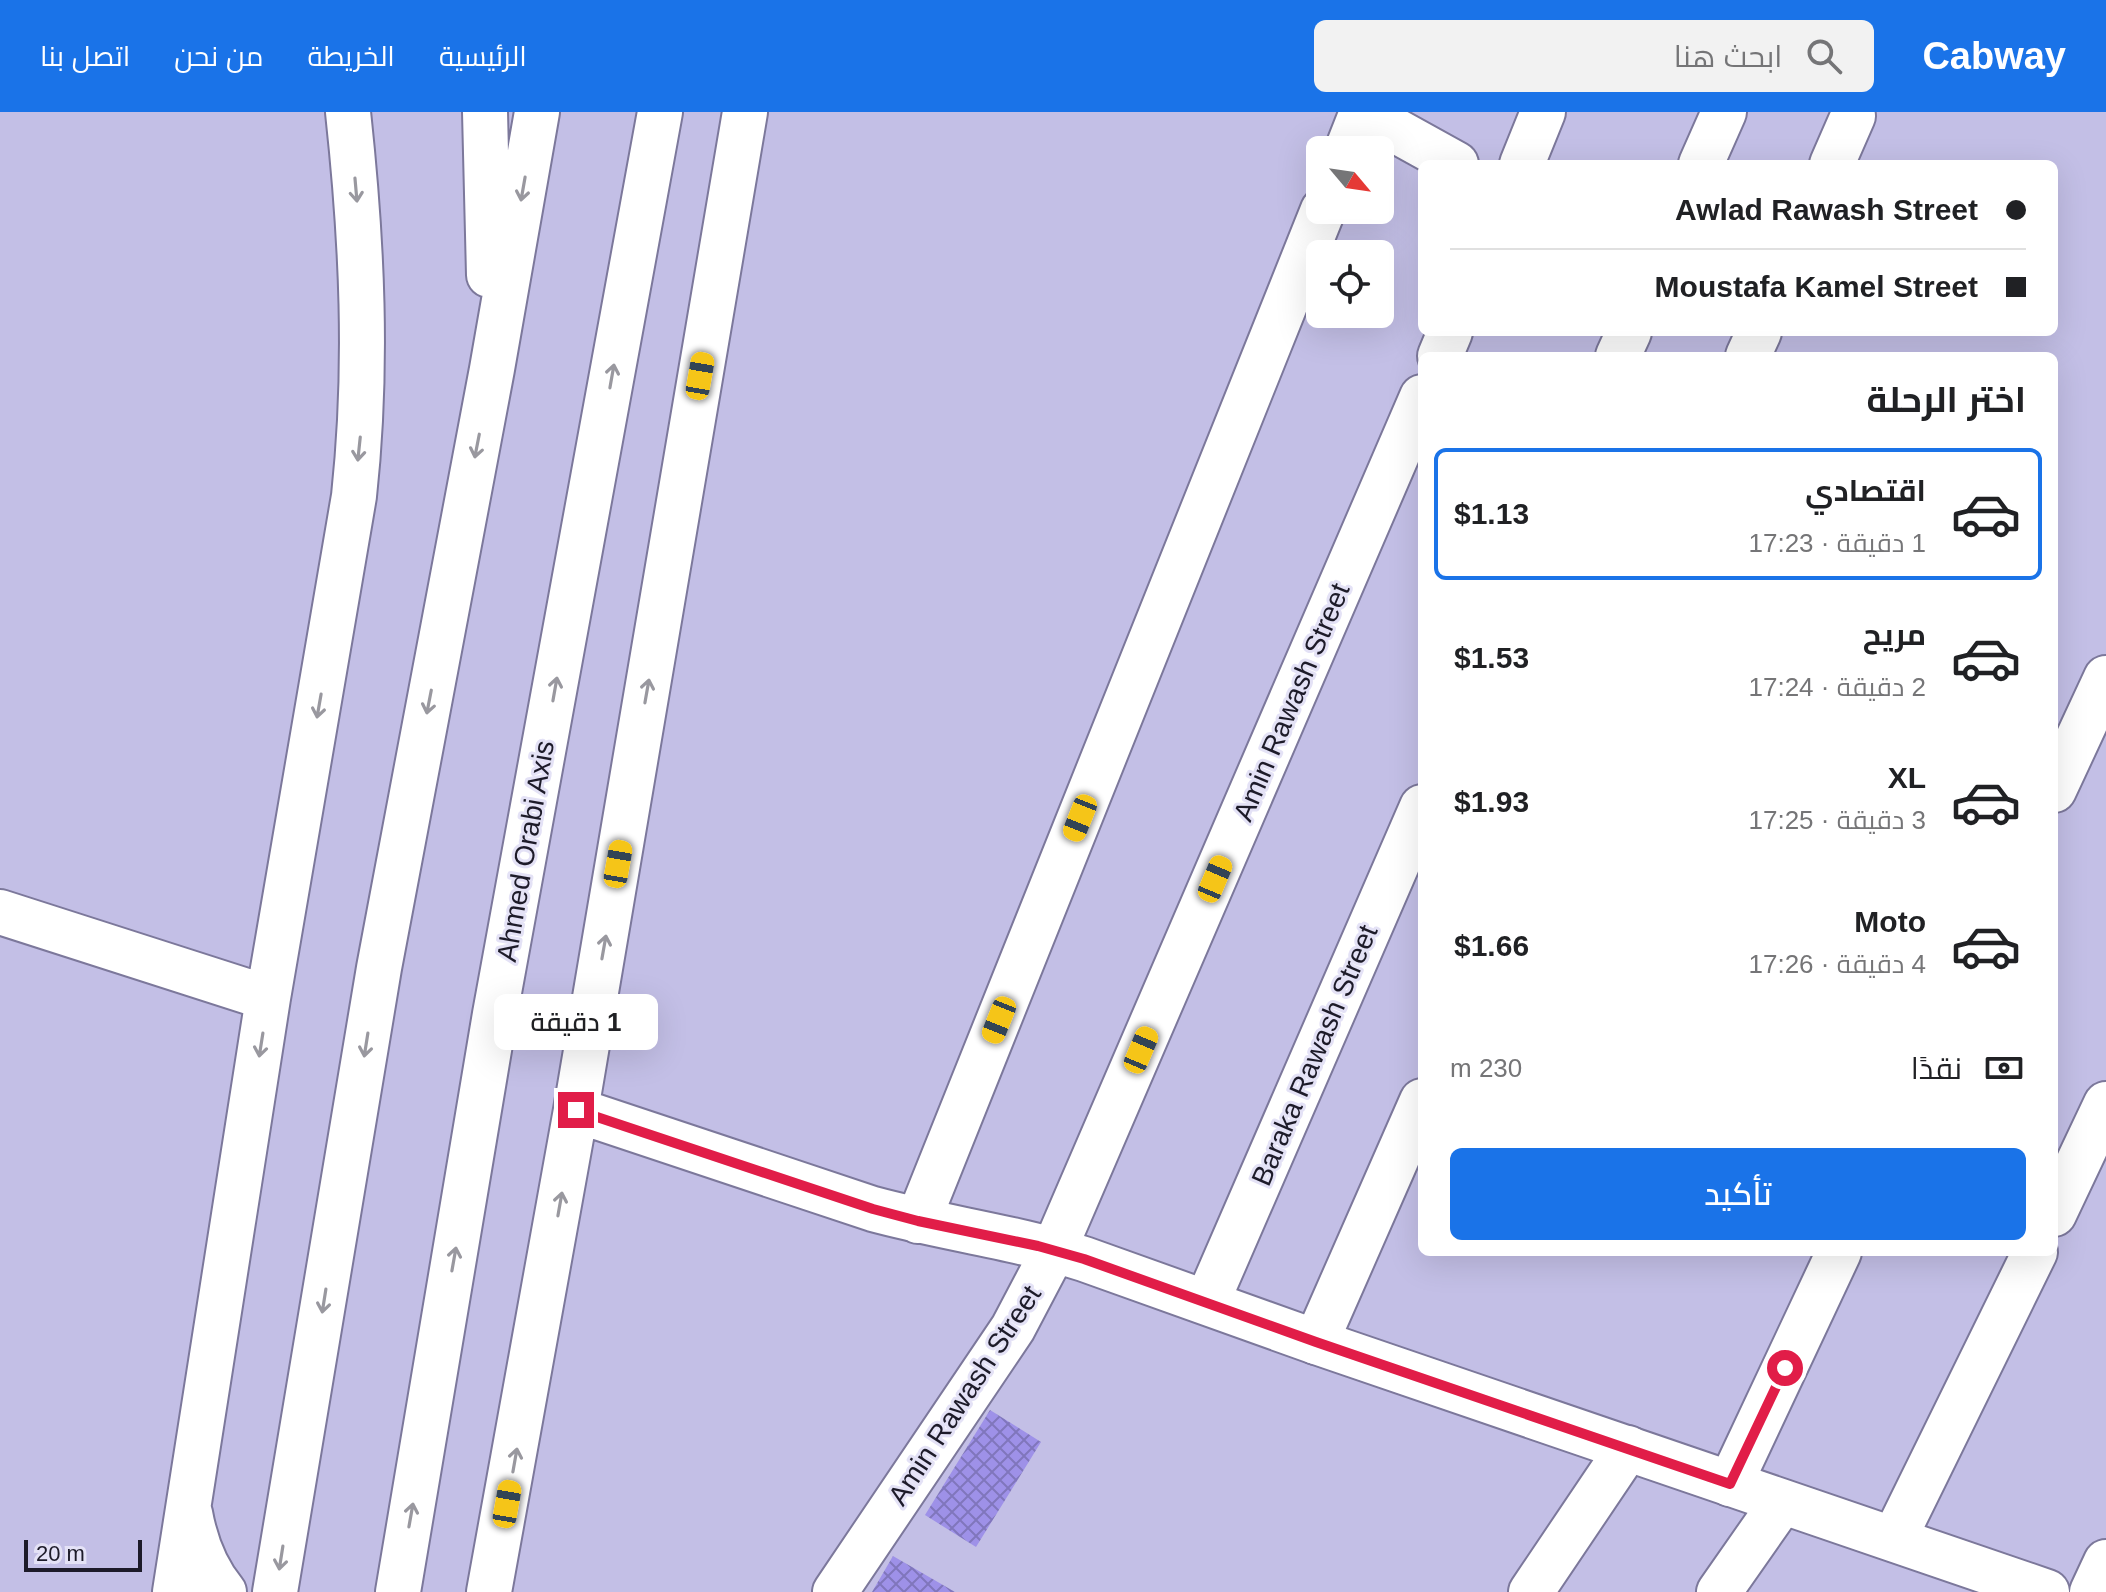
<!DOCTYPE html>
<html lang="ar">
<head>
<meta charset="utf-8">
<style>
	body { margin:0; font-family:Arial,Cairo,sans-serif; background:#f2f2f2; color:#202124; direction:rtl; height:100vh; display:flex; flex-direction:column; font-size:30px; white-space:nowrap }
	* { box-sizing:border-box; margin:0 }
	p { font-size:26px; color:#757577 }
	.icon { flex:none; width:44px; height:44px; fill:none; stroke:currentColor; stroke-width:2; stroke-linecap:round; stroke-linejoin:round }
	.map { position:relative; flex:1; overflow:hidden; direction:ltr }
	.sheet { position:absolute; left:1418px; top:240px; width:640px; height:904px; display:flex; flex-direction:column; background:#fff; border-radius:12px; box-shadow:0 8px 32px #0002; direction:rtl }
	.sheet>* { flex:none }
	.hud { position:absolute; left:1418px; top:48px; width:640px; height:176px; border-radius:12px; box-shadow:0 8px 32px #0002; direction:rtl; display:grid; align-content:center; height:176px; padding:0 32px; background:#fff }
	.needle { width:52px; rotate:119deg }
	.controls { position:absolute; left:1306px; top:24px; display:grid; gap:16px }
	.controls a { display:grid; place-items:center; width:88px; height:88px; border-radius:12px; background:#fff; box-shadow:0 8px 32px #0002; font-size:40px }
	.scale { position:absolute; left:24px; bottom:20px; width:118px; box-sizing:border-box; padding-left:8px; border:4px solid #1d1b29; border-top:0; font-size:22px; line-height:28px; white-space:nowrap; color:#1d1b29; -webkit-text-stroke:6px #e4e2f6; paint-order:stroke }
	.end { position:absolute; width:36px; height:36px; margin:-18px; border:10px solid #e11d48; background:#fff; box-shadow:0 0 0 4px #fff }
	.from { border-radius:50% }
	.bubble { position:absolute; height:56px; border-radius:12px; background:#fff; box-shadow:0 8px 32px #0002; font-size:26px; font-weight:600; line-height:56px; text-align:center; direction:rtl }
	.car { position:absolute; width:24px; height:48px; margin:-24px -12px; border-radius:10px; box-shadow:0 0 6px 2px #0007; background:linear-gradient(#f5c518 24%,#345 0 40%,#f5c518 0 76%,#345 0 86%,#f5c518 0) }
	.hud b { display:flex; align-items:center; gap:28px; height:76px; font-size:30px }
	.hud b+b { border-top:2px solid #e0e0e0 }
	.hud i { width:20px; height:20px; background:#202124 }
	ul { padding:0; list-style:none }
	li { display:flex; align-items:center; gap:24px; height:132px; margin:0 16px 12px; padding:0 16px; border:4px solid transparent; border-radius:12px }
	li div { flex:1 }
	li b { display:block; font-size:30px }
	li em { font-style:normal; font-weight:600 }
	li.current { border-color:#1a73e8 }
	li>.icon { width:72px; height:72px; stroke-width:1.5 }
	h2 { padding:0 32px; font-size:36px; line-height:96px }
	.pay { display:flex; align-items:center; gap:20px; height:88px; padding:0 32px; font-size:30px }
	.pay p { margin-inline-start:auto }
	.cta { display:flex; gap:16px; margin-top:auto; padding:16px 32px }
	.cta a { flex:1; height:92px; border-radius:12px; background:#1a73e8; color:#fff; font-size:32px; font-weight:600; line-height:92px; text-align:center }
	header { display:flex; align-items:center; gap:48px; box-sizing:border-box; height:112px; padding:0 40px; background:#1a73e8; color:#fff }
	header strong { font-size:38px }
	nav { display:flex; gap:44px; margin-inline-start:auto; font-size:28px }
	.search { width:560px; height:72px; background:#f2f2f2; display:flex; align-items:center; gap:20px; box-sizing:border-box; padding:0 28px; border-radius:12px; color:#757577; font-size:30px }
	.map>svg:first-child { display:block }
	.building { fill:url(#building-cross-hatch) }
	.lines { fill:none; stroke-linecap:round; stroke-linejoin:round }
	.minor-casing { stroke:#7c789b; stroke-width:48 }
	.tertiary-casing { stroke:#7c789b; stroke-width:48 }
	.motorway-casing { stroke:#7c789b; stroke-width:48 }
	.minor { stroke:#fff; stroke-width:44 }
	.tertiary { stroke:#fff; stroke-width:44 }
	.motorway { stroke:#fff; stroke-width:44 }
	.oneway { stroke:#99989f }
	.route { stroke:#e11d48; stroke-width:10 }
	.labels { text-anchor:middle; stroke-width:6; stroke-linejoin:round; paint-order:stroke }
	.street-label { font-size:28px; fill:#1d1b29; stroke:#e4e2f6 }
</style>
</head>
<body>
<header>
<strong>Cabway</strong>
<div class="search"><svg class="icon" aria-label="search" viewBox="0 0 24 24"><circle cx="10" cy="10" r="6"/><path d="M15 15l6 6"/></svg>ابحث هنا</div>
<nav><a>الرئيسية</a><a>الخريطة</a><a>من نحن</a><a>اتصل بنا</a></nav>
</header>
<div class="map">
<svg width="2106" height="1480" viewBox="0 0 2106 1480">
	<defs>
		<pattern id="building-cross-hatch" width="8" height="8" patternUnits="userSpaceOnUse" patternTransform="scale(2)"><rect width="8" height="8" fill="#9e91e8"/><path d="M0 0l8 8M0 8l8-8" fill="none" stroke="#8076bc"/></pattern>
	</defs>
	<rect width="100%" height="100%" fill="#c3bfe6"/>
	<path class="building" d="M990,1298L1041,1330L976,1435L925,1403Z
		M893,1444L955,1480H872Z"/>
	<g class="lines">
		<defs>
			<path id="minor" d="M1362,0L1456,52
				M1347,38L1362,0
				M1522,52L1543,0
				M1701,52L1724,0
				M1832,52L1853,4
				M1440,244L1450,220
				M1618,244L1629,220
				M1748,244L1759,220
				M2054,678L2106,566
				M2054,1102L2106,992
				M918,1109L1323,98
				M1207,1190L1422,695
				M1316,1230L1422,989
				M1730,1372L1839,1140
				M1894,1427L2035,1140
				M835,1480L1013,1216L1054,1138L1422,285
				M1531,1480L1628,1336
				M1719,1480L1782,1390
				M2092,1480L2106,1450"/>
			<path id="tertiary" d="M0,800L268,886
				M576,998L873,1097C943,1116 1015,1125 1084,1147L1316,1230L2047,1480
				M190,1401C195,1429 205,1457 224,1480
				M175,1480L268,886L354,384C368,255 362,129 348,0
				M489,1480L576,998L745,0"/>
			<path id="motorway" d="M485,0L489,163
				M275,1480L379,856L492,257L537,0
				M398,1480L495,902L660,0"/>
		</defs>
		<use href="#minor" class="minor-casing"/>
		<use href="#tertiary" class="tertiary-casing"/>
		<use href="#motorway" class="motorway-casing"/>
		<use href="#minor" class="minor"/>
		<use href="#tertiary" class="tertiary"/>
		<use href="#motorway" class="motorway"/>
	</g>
	<defs><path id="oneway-shaft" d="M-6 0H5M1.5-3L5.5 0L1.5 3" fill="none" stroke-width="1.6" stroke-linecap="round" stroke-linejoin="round" transform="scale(2)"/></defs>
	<g class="oneway">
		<use href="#oneway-shaft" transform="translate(523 77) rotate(100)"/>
		<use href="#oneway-shaft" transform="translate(356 78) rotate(85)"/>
		<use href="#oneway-shaft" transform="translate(612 264) rotate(-80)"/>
		<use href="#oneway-shaft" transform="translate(477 334) rotate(101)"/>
		<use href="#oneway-shaft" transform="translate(359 337) rotate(96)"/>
		<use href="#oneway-shaft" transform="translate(555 577) rotate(-80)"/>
		<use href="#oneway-shaft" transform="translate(647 579) rotate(-80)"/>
		<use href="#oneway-shaft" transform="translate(429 590) rotate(101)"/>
		<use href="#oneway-shaft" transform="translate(319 594) rotate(100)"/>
		<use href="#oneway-shaft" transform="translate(604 835) rotate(-80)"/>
		<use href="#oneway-shaft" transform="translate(261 933) rotate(99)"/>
		<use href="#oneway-shaft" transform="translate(366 933) rotate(99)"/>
		<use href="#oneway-shaft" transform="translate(560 1092) rotate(-80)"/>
		<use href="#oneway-shaft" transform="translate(454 1147) rotate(-80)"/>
		<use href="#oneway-shaft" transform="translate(324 1189) rotate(99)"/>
		<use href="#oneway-shaft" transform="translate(515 1348) rotate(-80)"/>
		<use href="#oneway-shaft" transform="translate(411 1403) rotate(-80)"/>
		<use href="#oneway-shaft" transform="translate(281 1446) rotate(99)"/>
	</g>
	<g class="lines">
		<path class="route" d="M576,998L873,1097L918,1109L1038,1134L1084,1147L1316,1230L1730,1372L1785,1256"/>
	</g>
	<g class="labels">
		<g class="street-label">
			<text transform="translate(1291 590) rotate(-67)" y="10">Amin Rawash Street</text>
			<text transform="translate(525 739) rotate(-80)" y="10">Ahmed Orabi Axis</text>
			<text transform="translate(1314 943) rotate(-67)" y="10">Baraka Rawash Street</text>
			<text transform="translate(964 1283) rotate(-57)" y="10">Amin Rawash Street</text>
		</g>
	</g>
</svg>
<div class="controls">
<a><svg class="needle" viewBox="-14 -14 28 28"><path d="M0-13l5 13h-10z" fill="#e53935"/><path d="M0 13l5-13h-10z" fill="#757577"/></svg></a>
<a><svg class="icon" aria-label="locate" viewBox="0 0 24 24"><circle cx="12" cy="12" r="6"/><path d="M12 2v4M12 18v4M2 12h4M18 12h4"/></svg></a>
</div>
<div class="scale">20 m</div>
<i class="end from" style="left:1785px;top:1256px"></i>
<i class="end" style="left:576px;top:998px"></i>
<div class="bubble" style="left:494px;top:882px;width:164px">1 دقيقة</div>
<i class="car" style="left:700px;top:264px;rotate:10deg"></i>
<i class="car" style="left:1080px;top:706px;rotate:202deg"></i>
<i class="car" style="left:618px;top:752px;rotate:10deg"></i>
<i class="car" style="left:1215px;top:767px;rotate:23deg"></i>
<i class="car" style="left:999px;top:908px;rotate:202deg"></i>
<i class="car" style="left:1141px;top:938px;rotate:23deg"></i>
<i class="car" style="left:507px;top:1392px;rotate:10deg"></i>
<div class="hud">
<b><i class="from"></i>Awlad Rawash Street</b>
<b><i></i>Moustafa Kamel Street</b>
</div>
<section class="sheet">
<h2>اختر الرحلة</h2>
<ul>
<li class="current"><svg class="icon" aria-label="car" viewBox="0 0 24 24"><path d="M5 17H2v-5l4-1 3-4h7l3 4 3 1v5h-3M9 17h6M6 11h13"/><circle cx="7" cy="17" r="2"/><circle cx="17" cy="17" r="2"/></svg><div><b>اقتصادي</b><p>1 دقيقة · 17:23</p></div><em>$1.13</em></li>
<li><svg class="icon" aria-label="car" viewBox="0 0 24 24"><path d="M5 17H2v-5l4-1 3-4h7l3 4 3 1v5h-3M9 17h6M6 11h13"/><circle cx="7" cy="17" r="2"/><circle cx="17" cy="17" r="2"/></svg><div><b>مريح</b><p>2 دقيقة · 17:24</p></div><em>$1.53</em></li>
<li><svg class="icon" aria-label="car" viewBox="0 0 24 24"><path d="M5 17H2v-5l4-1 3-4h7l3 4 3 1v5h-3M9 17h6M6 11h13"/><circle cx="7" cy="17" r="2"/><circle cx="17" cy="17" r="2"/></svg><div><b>XL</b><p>3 دقيقة · 17:25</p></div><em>$1.93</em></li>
<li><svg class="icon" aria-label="car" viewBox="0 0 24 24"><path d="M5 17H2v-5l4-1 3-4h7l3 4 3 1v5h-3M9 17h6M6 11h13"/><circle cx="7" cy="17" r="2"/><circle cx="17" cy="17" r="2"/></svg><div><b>Moto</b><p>4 دقيقة · 17:26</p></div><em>$1.66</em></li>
</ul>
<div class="pay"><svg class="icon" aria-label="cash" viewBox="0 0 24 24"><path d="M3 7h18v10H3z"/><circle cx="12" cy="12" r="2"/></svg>نقدًا<p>230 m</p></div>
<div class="cta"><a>تأكيد</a></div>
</section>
</div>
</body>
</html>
